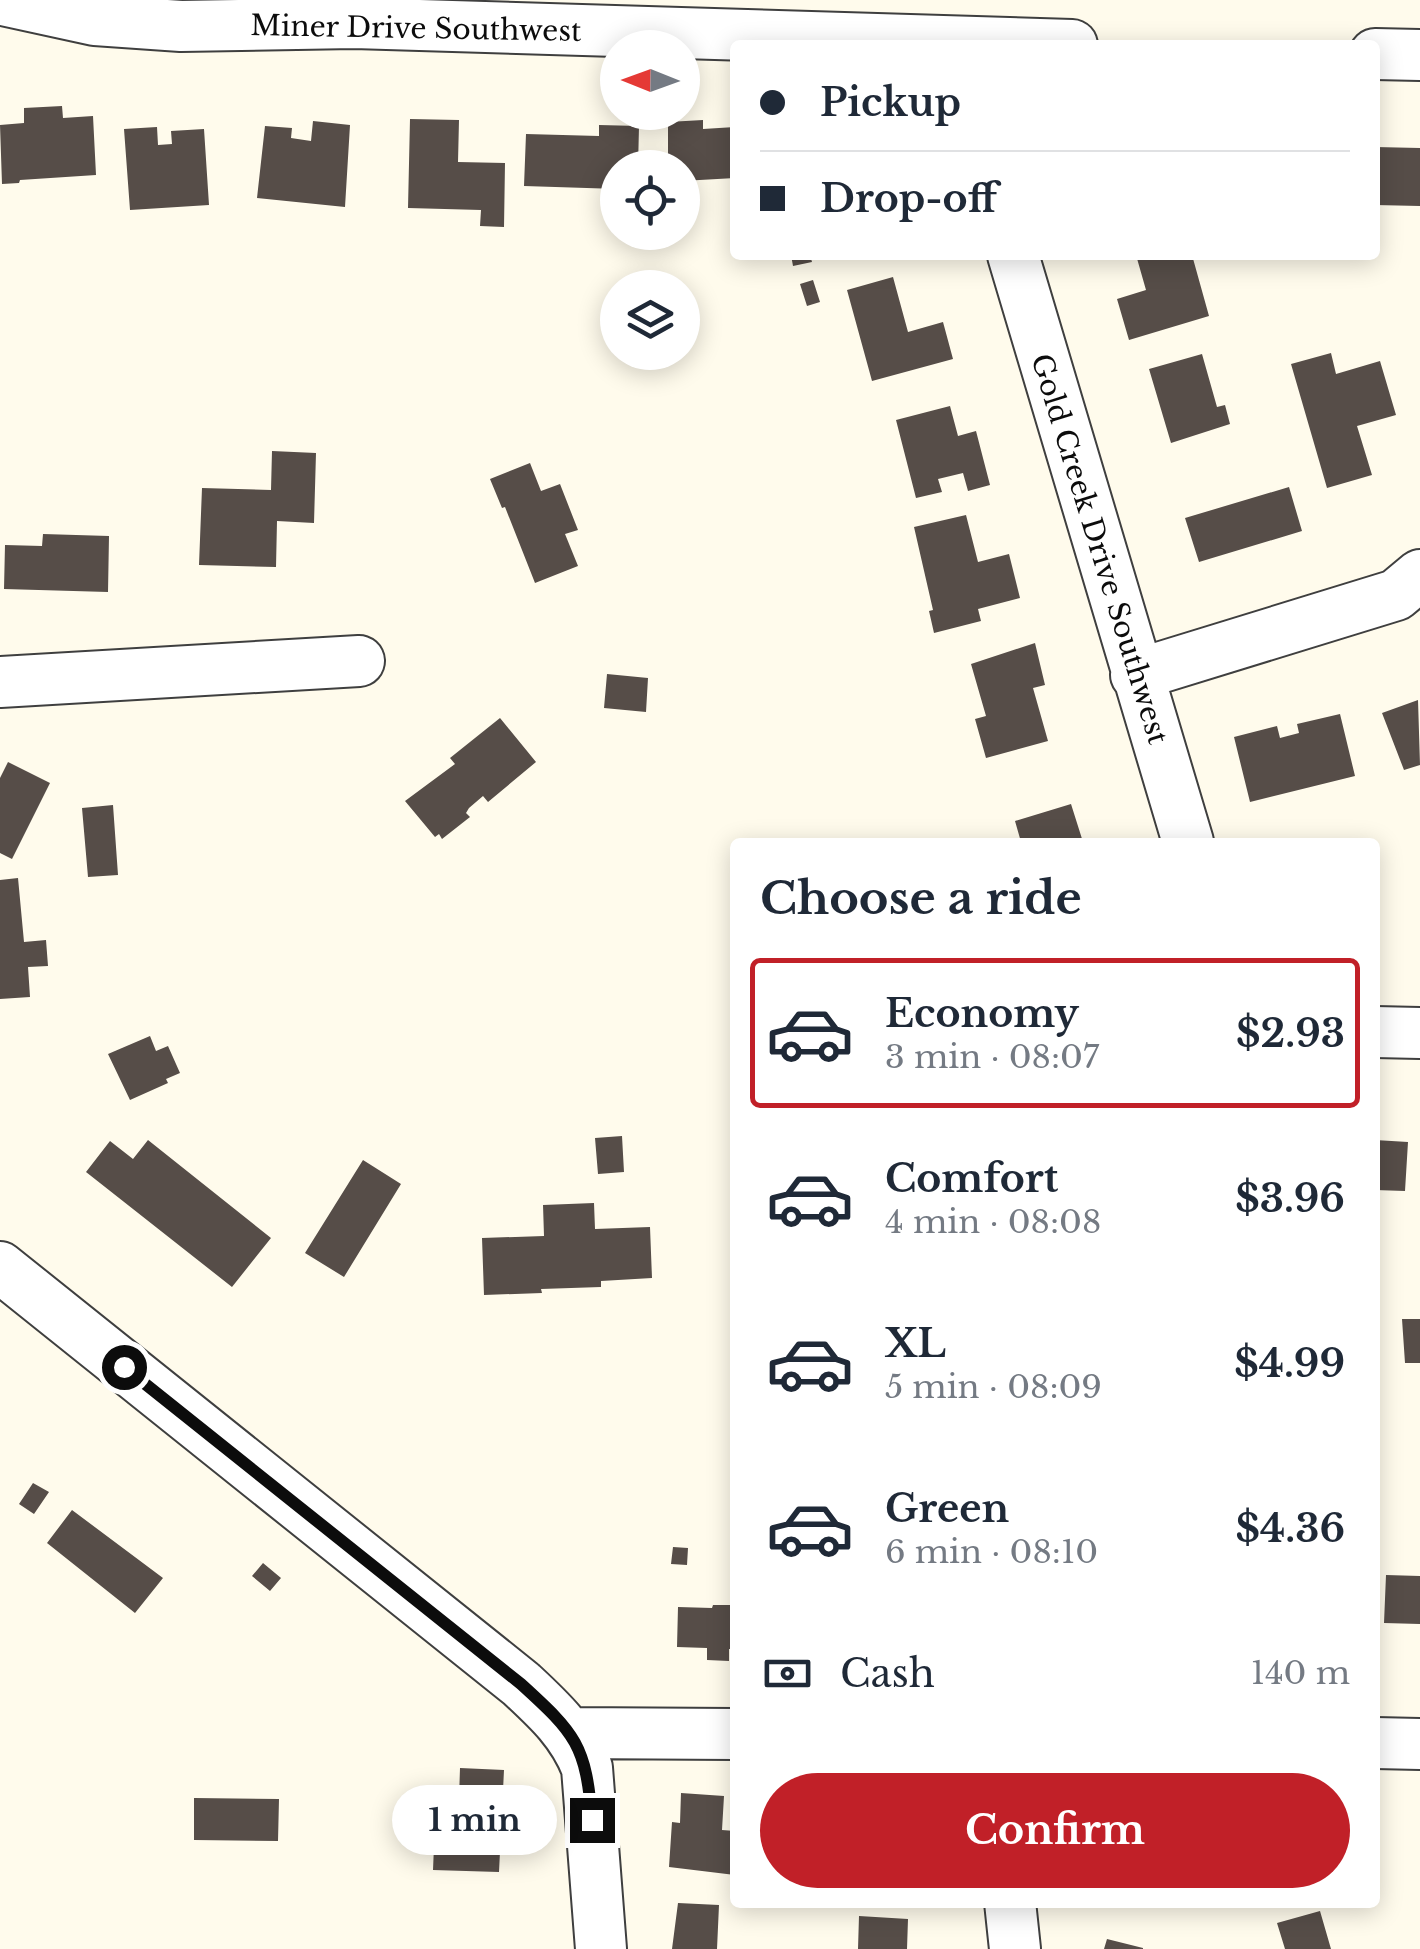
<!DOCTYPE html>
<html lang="en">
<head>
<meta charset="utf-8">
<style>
	body { margin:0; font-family:"Libre Baskerville",serif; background:#f2f2f3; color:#1f2937; height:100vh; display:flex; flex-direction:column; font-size:38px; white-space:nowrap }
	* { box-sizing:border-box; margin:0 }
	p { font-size:32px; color:#747a83 }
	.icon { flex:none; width:55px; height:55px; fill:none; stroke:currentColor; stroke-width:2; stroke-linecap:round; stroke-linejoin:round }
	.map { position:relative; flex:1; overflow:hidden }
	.side { position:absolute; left:730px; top:838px; width:650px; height:1070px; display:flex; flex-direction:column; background:#fff; border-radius:10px; box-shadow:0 5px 25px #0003 }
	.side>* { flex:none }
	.guide { position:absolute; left:730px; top:40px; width:650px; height:220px; border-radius:10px; box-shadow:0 5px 25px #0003; display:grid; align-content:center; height:220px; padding:0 30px; background:#fff }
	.needle { width:65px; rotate:271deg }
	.tools { position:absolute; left:600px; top:30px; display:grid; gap:20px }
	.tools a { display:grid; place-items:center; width:100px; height:100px; border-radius:50%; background:#fff; box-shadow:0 5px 25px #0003; font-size:50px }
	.end { position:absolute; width:45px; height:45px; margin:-22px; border:12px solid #0c0c0c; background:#fff; box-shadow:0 0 0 5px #fff }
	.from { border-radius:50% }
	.bubble { position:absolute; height:70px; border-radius:35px; background:#fff; box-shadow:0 5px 25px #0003; font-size:32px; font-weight:700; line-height:70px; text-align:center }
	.guide b { display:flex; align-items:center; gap:35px; height:95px; font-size:38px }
	.guide b+b { border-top:2px solid #e0e1e3 }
	.guide i { width:25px; height:25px; background:#1f2937 }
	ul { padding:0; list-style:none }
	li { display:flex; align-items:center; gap:30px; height:150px; margin:0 20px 15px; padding:0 10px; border:5px solid transparent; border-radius:10px }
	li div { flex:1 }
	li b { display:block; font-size:38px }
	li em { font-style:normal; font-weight:700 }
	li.active { border-color:#c12028 }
	li>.icon { width:90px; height:90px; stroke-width:1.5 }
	h2 { padding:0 30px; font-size:45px; line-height:120px }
	.pay { display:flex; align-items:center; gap:25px; height:110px; padding:0 30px; font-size:38px }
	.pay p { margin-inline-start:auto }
	.button { display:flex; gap:20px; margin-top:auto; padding:20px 30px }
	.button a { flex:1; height:115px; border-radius:60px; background:#c12028; color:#fff; font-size:40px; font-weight:700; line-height:115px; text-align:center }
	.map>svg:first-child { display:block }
	.building { fill:#564d48 }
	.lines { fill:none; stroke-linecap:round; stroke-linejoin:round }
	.minor-casing { stroke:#3f3f3f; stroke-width:54 }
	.minor { stroke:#fff; stroke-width:50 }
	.route { stroke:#0c0c0c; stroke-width:12 }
	.labels { text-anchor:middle; stroke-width:10; stroke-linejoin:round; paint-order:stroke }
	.street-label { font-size:28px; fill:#0c0c0c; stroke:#fff }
</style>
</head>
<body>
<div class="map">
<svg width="1420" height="1949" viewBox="0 0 1420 1949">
	<rect width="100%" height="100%" fill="#fffbec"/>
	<path class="building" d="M62,106L63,118L93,116L96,175L20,180L19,183L2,184L0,125L24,123V108Z
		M410,119L459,120L458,162L505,163L504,227L480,226L481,210L408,208Z
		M703,120V129L735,127V178L682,181V168H668V122Z
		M313,121L350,125L345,207L257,198L265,126L292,128L291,138L311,141Z
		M599,125L639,126L638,168H618V189L524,186L526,134L599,136Z
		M157,127L158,145L172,144L171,131L204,129L209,205L130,210L124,129Z
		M1375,147L1420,148V206L1375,205Z
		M791,255H810L812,262L793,266Z
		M1136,255H1192L1209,316L1129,340L1117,299L1146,290Z
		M893,277L908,332L943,322L953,359L872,381L847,290Z
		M813,280L820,302L807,306L800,284Z
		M1331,353L1336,374L1380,361L1396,415L1357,426L1372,475L1327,488L1291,364Z
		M1202,354L1217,407L1225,405L1230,424L1171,443L1149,369Z
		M950,406L958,436L976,431L990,485L968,491L963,473L938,479L942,492L916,498L896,420Z
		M272,451L316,453L314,523L277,521L276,567L199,565L202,488L271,490Z
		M530,463L541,491L560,484L578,530L565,534L578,566L535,583L505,507L502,508L490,479Z
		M1289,487L1302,531L1199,562L1185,518Z
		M966,515L978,562L1009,554L1020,598L978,609L981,621L934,633L929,611L933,610L914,527Z
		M43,534L109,536L108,592L4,589L5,545L42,546Z
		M1035,643L1045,685L1033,688L1048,741L986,758L975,719L986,716L971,664Z
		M607,674L648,678L646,712L604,708Z
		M1418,700L1420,765L1404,770L1382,713Z
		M1340,714L1355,776L1250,802L1234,737L1277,726L1280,738L1299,733L1297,724Z
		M500,718L536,762L488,802L483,796L469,808L466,813L470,817L442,839L439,834L435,837L405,801L455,764L450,758Z
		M8,762L50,783L12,859L0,853V778Z
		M1071,804L1083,842H1021L1015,821Z
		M113,805L118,875L88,877L82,808Z
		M18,878L24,942L46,940L48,966L28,967L30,997L0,999V880Z
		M150,1036L156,1051L168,1046L180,1073L166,1079L168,1083L130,1100L108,1054Z
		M622,1136L624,1172L598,1174L595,1138Z
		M148,1140L271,1238L232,1287L86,1172L110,1141L133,1159Z
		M1375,1140L1408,1142L1405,1191L1375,1190Z
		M363,1160L401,1184L344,1277L305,1253Z
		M594,1203L595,1229L650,1227L652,1278L601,1281V1287L541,1289L542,1293L484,1295L482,1238L544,1236L543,1205Z
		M1402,1319H1420V1363H1405Z
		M33,1483L49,1492L34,1514L19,1504Z
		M72,1510L163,1578L135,1613L47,1543Z
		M673,1547L688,1548L687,1565L671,1564Z
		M263,1563L281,1578L270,1591L252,1576Z
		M1386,1575L1420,1576V1624L1384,1623Z
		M713,1605H733L735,1608V1649H729V1661L707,1660V1648L677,1647L678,1607L712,1608Z
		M460,1768L504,1770L499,1872L433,1870L436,1798L459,1799Z
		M681,1793L724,1796L722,1830L735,1831V1875L669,1867L672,1822L680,1823Z
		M194,1798L279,1799L278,1841L194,1840Z
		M678,1903L719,1905L717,1949H672Z
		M1320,1911L1331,1949H1285L1277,1923Z
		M859,1916L908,1919L907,1949H858Z
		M1107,1939L1143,1948V1949H1104Z"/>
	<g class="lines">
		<defs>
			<path id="minor" d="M3,0L95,20L181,26L354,23L1072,45
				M1375,54L1420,55
				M1013,255L1188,842
				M1136,675L1396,595L1420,575
				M0,682L359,661
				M1375,1032L1420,1033
				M0,1267L521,1684C549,1710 573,1732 587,1768L601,1949
				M570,1733L735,1734
				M1375,1743L1420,1744
				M1010,1902L1015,1949"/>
		</defs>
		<use href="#minor" class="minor-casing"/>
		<use href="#minor" class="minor"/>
	</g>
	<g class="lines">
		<path class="route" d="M124,1367L521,1684C576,1734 586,1745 592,1820"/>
	</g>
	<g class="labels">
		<g class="street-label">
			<text transform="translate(416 28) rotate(1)" y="10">Miner Drive Southwest</text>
			<text transform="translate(1100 549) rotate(73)" y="10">Gold Creek Drive Southwest</text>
		</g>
	</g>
</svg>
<div class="tools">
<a><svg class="needle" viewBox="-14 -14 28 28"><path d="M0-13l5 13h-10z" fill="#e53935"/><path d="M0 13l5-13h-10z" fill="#747a83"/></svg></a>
<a><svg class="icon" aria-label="locate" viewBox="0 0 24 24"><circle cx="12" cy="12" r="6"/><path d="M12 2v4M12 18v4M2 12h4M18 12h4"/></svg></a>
<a><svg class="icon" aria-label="layers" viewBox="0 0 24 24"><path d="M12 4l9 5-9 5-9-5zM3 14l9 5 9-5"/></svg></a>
</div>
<i class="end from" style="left:124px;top:1367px"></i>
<i class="end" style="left:592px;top:1820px"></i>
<div class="bubble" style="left:392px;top:1785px;width:165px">1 min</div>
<div class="guide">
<b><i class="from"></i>Pickup</b>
<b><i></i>Drop-off</b>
</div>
<section class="side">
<h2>Choose a ride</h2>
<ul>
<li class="active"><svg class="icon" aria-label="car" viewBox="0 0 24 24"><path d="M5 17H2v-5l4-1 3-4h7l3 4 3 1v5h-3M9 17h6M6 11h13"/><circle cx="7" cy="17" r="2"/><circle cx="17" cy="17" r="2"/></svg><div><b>Economy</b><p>3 min · 08:07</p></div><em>$2.93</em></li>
<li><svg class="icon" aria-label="car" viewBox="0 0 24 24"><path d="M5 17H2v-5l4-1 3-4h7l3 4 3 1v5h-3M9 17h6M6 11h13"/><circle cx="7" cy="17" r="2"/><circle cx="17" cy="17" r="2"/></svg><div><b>Comfort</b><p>4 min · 08:08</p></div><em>$3.96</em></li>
<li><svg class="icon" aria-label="car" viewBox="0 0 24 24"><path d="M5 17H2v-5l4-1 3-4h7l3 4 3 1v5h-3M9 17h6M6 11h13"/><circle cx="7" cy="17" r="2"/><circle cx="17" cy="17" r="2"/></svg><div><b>XL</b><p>5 min · 08:09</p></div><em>$4.99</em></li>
<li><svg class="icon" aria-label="car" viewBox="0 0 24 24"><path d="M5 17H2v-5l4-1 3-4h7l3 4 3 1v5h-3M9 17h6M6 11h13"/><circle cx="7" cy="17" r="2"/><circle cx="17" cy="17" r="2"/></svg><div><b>Green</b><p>6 min · 08:10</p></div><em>$4.36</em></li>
</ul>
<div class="pay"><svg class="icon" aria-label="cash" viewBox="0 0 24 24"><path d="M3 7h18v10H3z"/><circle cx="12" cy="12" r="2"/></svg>Cash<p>140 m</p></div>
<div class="button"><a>Confirm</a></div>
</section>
</div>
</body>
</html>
